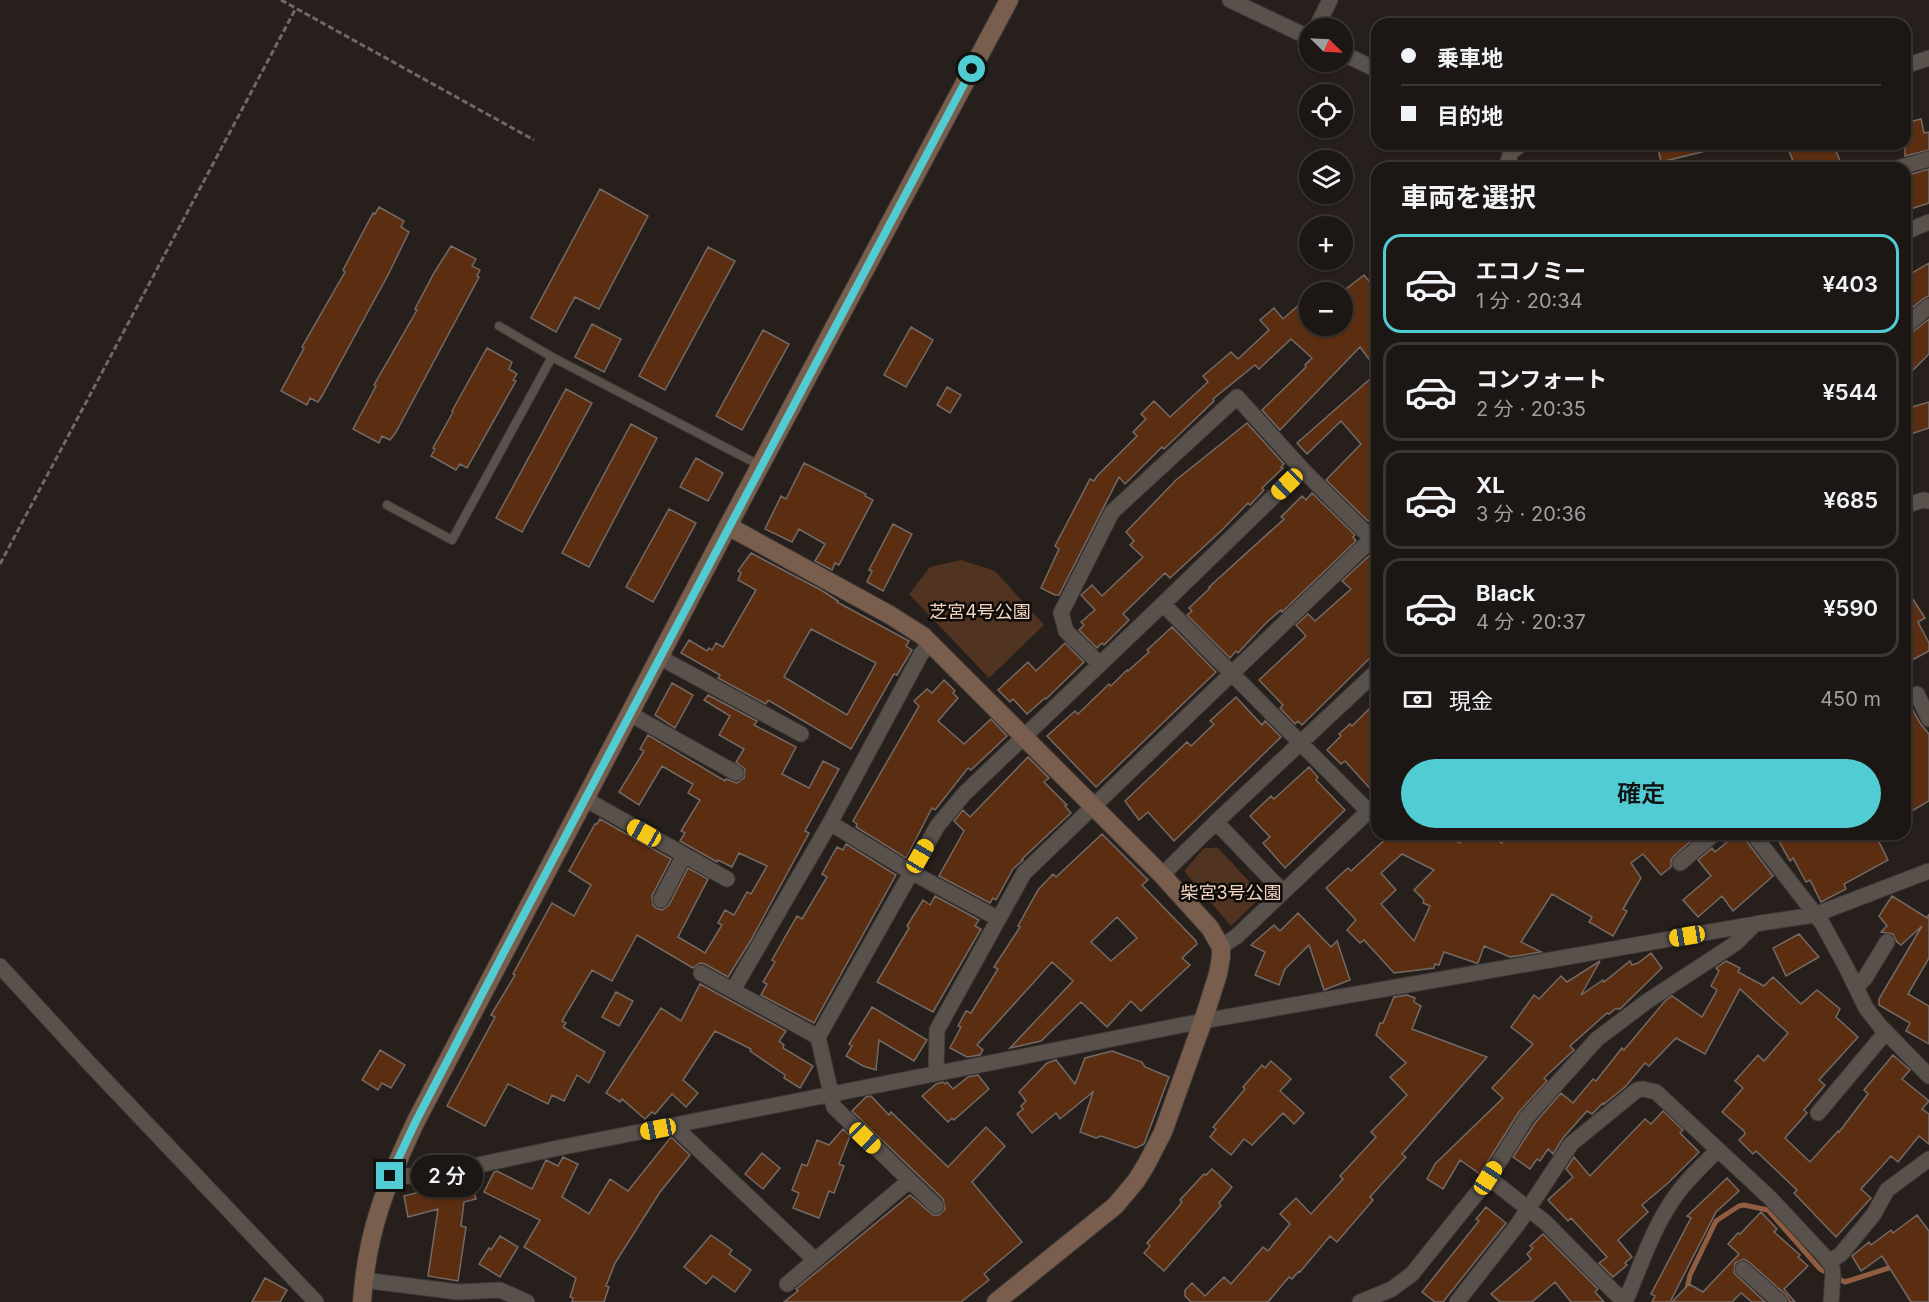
<!DOCTYPE html>
<html lang="ja">
<head>
<meta charset="utf-8">
<style>
	body { margin:0; font-family:Inter,"Noto Sans JP",sans-serif; background:#292422; color:#f1f3f6; height:100vh; display:flex; flex-direction:column; font-size:22px; white-space:nowrap }
	* { box-sizing:border-box; margin:0 }
	p { font-size:20px; color:#a09fa0 }
	.icon { flex:none; width:33px; height:33px; fill:none; stroke:currentColor; stroke-width:2; stroke-linecap:round; stroke-linejoin:round }
	.map { position:relative; flex:1; overflow:hidden }
	.panel { position:absolute; left:1371px; top:162px; width:540px; height:678px; display:flex; flex-direction:column; background:#1c1714; border-radius:18px; box-shadow:0 2px 4px #0004,0 0 0 2px #3a3634 }
	.panel>* { flex:none }
	.hud { position:absolute; left:1371px; top:18px; width:540px; height:132px; border-radius:18px; box-shadow:0 2px 4px #0004,0 0 0 2px #3a3634; display:grid; align-content:center; height:132px; padding:0 30px; background:#1c1714 }
	.needle { width:39px; rotate:114deg }
	.fabs { position:absolute; left:1299px; top:18px; display:grid; gap:12px }
	.fabs a { display:grid; place-items:center; width:54px; height:54px; border-radius:50%; background:#1c1714; box-shadow:0 2px 4px #0004,0 0 0 2px #3a3634; font-size:30px }
	.end { position:absolute; width:27px; height:27px; margin:-14px; border:8px solid #51ccd2; background:#111; box-shadow:0 0 0 3px #111 }
	.from { border-radius:50% }
	.bubble { position:absolute; height:42px; border-radius:21px; background:#1c1714; box-shadow:0 2px 4px #0004,0 0 0 2px #3a3634; font-size:20px; font-weight:600; line-height:42px; text-align:center }
	.car { position:absolute; width:18px; height:36px; margin:-18px -9px; border-radius:8px; box-shadow:0 0 4px 2px #0007; background:linear-gradient(#f5c518 24%,#345 0 40%,#f5c518 0 76%,#345 0 86%,#f5c518 0) }
	.hud b { display:flex; align-items:center; gap:21px; height:57px; font-size:22px }
	.hud b+b { border-top:2px solid #3a3634 }
	.hud i { width:15px; height:15px; background:#f1f3f6 }
	ul { padding:0; list-style:none }
	li { display:flex; align-items:center; gap:18px; height:99px; margin:0 12px 9px; padding:0 18px; border:3px solid #3a3634; border-radius:18px }
	li div { flex:1 }
	li b { display:block; font-size:22px }
	li em { font-style:normal; font-weight:600 }
	li.current { border-color:#51ccd2 }
	li>.icon { width:54px; height:54px; stroke-width:1.5 }
	h2 { padding:0 30px; font-size:27px; line-height:72px }
	.pay { display:flex; align-items:center; gap:15px; height:66px; padding:0 30px; font-size:22px }
	.pay p { margin-inline-start:auto }
	.primary-button { display:flex; gap:12px; margin-top:auto; padding:12px 30px }
	.primary-button a { flex:1; height:69px; border-radius:36px; background:#51ccd2; color:#111; font-size:24px; font-weight:600; line-height:69px; text-align:center }
	.map>svg:first-child { display:block }
	.green { fill:#513322 }
	.lines { fill:none; stroke-linecap:round; stroke-linejoin:round }
	.stream { stroke:#905d40; stroke-width:5 }
	.building { fill:#5c2e11; stroke:#736a66; stroke-width:1.5; fill-rule:evenodd }
	.lane-casing { stroke:#3f3937; stroke-width:10 }
	.street-casing { stroke:#3f3937; stroke-width:17 }
	.secondary-casing { stroke:#3f3937; stroke-width:20 }
	.path { stroke:#6f6966; stroke-width:3; stroke-dasharray:6 3; stroke-linecap:butt }
	.lane { stroke:#59514c; stroke-width:8 }
	.street { stroke:#59514c; stroke-width:15 }
	.secondary { stroke:#795d4d; stroke-width:18 }
	.route { stroke:#51ccd2; stroke-width:8 }
	.labels { text-anchor:middle; stroke-width:5; stroke-linejoin:round; paint-order:stroke }
	.park-label { font-size:18px; fill:#f4d4c2; stroke:#0d0a08 }
</style>
</head>
<body>
<div class="map">
<svg width="1929" height="1302" viewBox="0 0 1929 1302">
	<rect width="100%" height="100%" fill="#261f1b"/>
	<path class="green" d="M961,560L995,571L1044,625L989,678L909,594L930,567Z
		M1204,848H1218L1260,893L1261,897L1231,926L1184,871Z"/>
	<g class="lines">
		<path class="stream" d="M1684,1302L1690,1275L1716,1221L1739,1206L1744,1205L1768,1210L1820,1269L1845,1282L1895,1266"/>
	</g>
	<path class="building" d="M1921,119L1924,133L1929,132V150L1905,156V123Z
		M1657,144H1709L1710,150L1661,162Z
		M1786,144H1833L1841,163L1829,168H1796Z
		M1929,169V203L1905,211V176Z
		M600,189L648,216L599,309L575,297L556,332L531,318Z
		M379,207L404,221L401,227L409,232L388,275L323,394L318,402L310,398L307,405L281,391L304,348L302,347L345,272L343,270L373,213L375,214Z
		M451,246L476,259L472,266L480,270L477,276L479,277L396,432L390,440L382,436L379,443L353,429L376,386L374,385L417,310L415,309L434,273Z
		M708,247L735,261L665,390L639,376Z
		M1929,263V296L1923,299L1911,309L1905,299V277Z
		M1364,275L1377,291V370L1360,347L1280,430L1262,410L1306,367L1305,365L1312,358L1291,339L1259,369L1255,365L1213,399L1214,401L1164,449L1162,447L1125,484L1119,477L1059,595H1055L1041,588L1059,549L1055,546L1090,479L1094,481L1097,476L1137,436L1133,432L1146,419L1141,414L1154,401L1170,417L1208,382L1203,376L1231,352L1238,359L1269,330L1260,320L1274,308L1283,319L1302,302L1310,310V326H1342V292Z
		M1929,319V354L1905,378V338Z
		M592,324L621,339L604,372L575,357Z
		M911,327L933,340L906,387L884,375Z
		M763,330L789,344L742,430L716,416Z
		M487,348L512,362L509,369L517,374L513,380L516,381L467,468L460,464L456,470L431,456L435,449L433,448L453,412L452,411Z
		M1377,373V512L1368,521L1326,480L1361,444L1341,421L1307,454L1297,443Z
		M947,387L961,395L950,413L937,405Z
		M566,389L592,403L522,532L496,518Z
		M1929,402V428L1905,436V409Z
		M1247,423L1284,464L1281,467L1283,468L1262,488L1264,490L1250,505L1248,503L1222,530L1170,578L1165,573L1123,614L1129,620L1104,645L1102,643L1097,648L1079,630L1084,625L1081,622L1095,610L1081,595L1092,585L1102,596L1143,557L1130,545L1134,541L1126,532L1176,480Z
		M631,424L657,438L589,567L562,553Z
		M696,458L723,473L708,501L680,487Z
		M804,463L866,494L865,496L873,500L839,565L835,563L832,570L815,561L825,544L799,529L792,542L765,529L781,496L786,499Z
		M1312,493L1355,535L1353,537L1356,541L1282,612L1281,610L1266,623L1238,653L1236,651L1230,658L1187,615L1192,611L1189,608L1210,588L1209,587L1284,519L1281,517L1302,496L1306,500Z
		M669,509L696,523L653,602L626,587Z
		M893,524L912,534L883,591L867,582L872,571L869,570Z
		M751,553L821,590L838,601L837,602L909,641L906,646L912,650L897,675L894,674L851,749L768,700L766,704L718,678L720,675L681,653L689,640L707,651L709,648L712,650L716,643L723,647L756,590L738,580L741,573L738,571ZM811,629L876,663L847,715L784,677Z
		M1370,555L1377,562V651L1302,725L1298,721L1295,724L1280,708L1283,705L1259,680L1306,636L1296,625L1308,614L1315,621L1351,589L1342,581Z
		M1905,587L1925,618L1918,622L1929,643V651L1905,664Z
		M1172,627L1216,672L1096,787L1047,736L1075,711L1078,714L1109,684L1111,686L1127,670L1128,671L1149,652L1147,650Z
		M1065,643L1084,662L1046,699L1045,698L1027,714L1013,699L1010,702L998,690L1028,662L1036,671Z
		M944,680L955,691L953,693L958,698L938,721L964,744L991,719L1007,736L971,770L968,768L935,810L932,808L906,858L856,827L857,824L853,821L919,706L914,701L927,689L932,693Z
		M672,683L693,695L675,728L655,715Z
		M708,695L757,721L754,725L796,747L782,774L809,788L823,761L839,769L805,831L809,833L751,940L728,977L705,964L700,963L693,968L637,935L612,981L592,970L562,1021L566,1023L563,1027L605,1052L589,1083L577,1075L564,1101L552,1095L548,1104L508,1084L485,1126L447,1106L495,1017L491,1015L515,975L513,974L552,903L574,916L591,885L569,871L595,824H597L600,819L671,859L652,896L653,905L656,908L662,910L669,905L688,868L708,879L678,937L705,953L722,925L718,923L725,910L734,915L747,892L751,894L767,866L739,853L732,867L718,860L717,862L680,841L685,833L681,831L700,800L688,793L693,784L662,766L639,805L619,792L644,751L640,749L648,735L725,781L726,779L737,783L744,778L745,769L736,762L744,749L719,735L730,716L704,700Z
		M1905,696L1920,723L1929,734V801L1905,815Z
		M1236,697L1262,725L1265,721L1281,737L1174,841L1148,812L1139,820L1125,801L1187,742L1191,746L1214,724L1210,721Z
		M1377,701V794H1375L1345,761L1341,764L1327,750L1341,736L1339,734L1350,724L1352,726Z
		M1028,757L1049,778L1044,782L1067,805L1065,806L1071,813L1022,859L1023,860L1013,869L996,900L993,898L990,903L939,876L964,831L954,821L963,810L970,817Z
		M1309,767L1318,777L1316,780L1345,810L1285,868L1263,843L1270,837L1250,816L1271,796L1274,799Z
		M1102,834L1148,880L1142,885L1196,941L1197,944L1182,958L1190,965L1141,1011L1131,1001L1107,1027L1081,1002L1041,1041L1010,1048L1073,981L1052,962L977,1045L983,1050L980,1055L967,1057L950,1048L961,1027L958,1026L966,1011L971,1013L998,969L994,967L1020,927L1018,926L1038,890L1053,874L1056,877ZM1117,917L1137,938L1111,961L1091,942Z
		M1391,834H1426L1432,837L1433,834H1442L1460,843L1465,834H1484L1502,843L1507,834H1699L1674,856L1671,860V867L1661,875L1643,854L1631,863L1641,878L1623,909L1627,911L1613,936L1589,922L1592,917L1552,894L1521,942L1541,952L1510,957L1484,946L1478,963H1476L1444,952L1439,965L1435,964L1434,968L1394,973L1364,940L1360,943L1347,930L1356,920L1326,888L1348,868L1351,871ZM1402,854L1434,870L1414,890L1424,900L1423,903L1430,906L1414,941L1381,904L1396,890L1381,873Z
		M1737,834H1741L1773,876L1733,911L1722,896L1698,917L1683,900L1711,876L1698,860L1712,848L1715,852Z
		M1775,834H1875L1888,860L1844,884L1846,889L1821,902L1810,880L1806,882L1793,858L1790,861Z
		M846,844L896,875L814,1023L761,995L767,984L763,982L775,962L772,960L797,916L802,919L827,877L822,874L837,847L843,850Z
		M935,896L979,920L975,926L981,929L933,1012L877,982L909,928L907,926L923,900L930,905Z
		M1892,896L1927,918L1929,914V958L1908,994L1929,1006V1044L1906,1031L1910,1023L1879,1005V999L1922,926L1901,945L1897,942L1893,934L1881,932L1887,926L1879,916Z
		M1298,913L1331,947L1337,941L1350,980L1324,990L1309,945L1285,969L1279,985L1255,975L1265,952L1251,945L1274,925L1280,931Z
		M1799,934L1819,957L1786,976L1773,948Z
		M1651,953L1662,968L1620,1009H1615L1609,1014L1607,1013L1570,1046L1574,1050L1544,1078L1547,1081L1519,1112L1480,1174L1460,1160L1443,1189L1427,1179L1435,1164L1503,1098L1492,1088L1533,1044L1511,1027L1534,995L1539,999L1561,976L1567,982L1600,961L1581,995L1603,980L1604,982L1630,961L1632,965L1638,963Z
		M1726,961L1740,968L1738,972L1764,986L1773,977L1801,1004L1817,990L1840,1009L1836,1017L1858,1037L1819,1080L1825,1085L1804,1110L1807,1113L1785,1138L1810,1162L1838,1131L1839,1132L1868,1094L1864,1090L1893,1055L1910,1070L1902,1079L1929,1101L1922,1109L1929,1114V1144L1919,1136L1898,1162L1891,1156L1861,1189L1871,1198L1836,1237L1794,1193L1797,1190L1756,1151L1753,1154L1739,1140L1745,1134L1744,1131L1722,1112L1743,1088L1735,1081L1758,1055L1764,1061L1788,1033L1740,989L1705,1054L1676,1038L1649,1066L1645,1063L1626,1086L1604,1104L1603,1103L1592,1114L1587,1111L1563,1138L1553,1154L1548,1149L1540,1161L1537,1159L1530,1169L1513,1157L1535,1123L1561,1093L1573,1103L1593,1079L1596,1081L1622,1048L1624,1050L1665,1001L1672,996L1702,1017L1717,990L1711,986L1719,971L1716,968Z
		M700,984L786,1031L779,1041L784,1045L783,1048L813,1066L800,1088L784,1078L785,1075L750,1051L751,1049L715,1031L683,1080L698,1093L686,1107L672,1094L655,1114L652,1112L645,1119L622,1099L620,1102L606,1093L661,1008L681,1021Z
		M616,992L633,1001L619,1026L602,1017Z
		M1407,995L1415,998L1414,1002L1421,1006L1412,1029L1487,1057L1402,1154L1406,1157L1370,1197L1373,1200L1337,1242L1330,1236L1300,1272L1299,1271L1292,1279L1289,1277L1268,1302H1191L1185,1296V1290L1192,1283L1205,1296L1224,1277L1231,1284L1263,1247L1268,1251L1290,1224L1280,1214L1296,1198L1311,1214L1343,1179L1340,1176L1376,1137L1371,1132L1407,1095L1390,1077L1406,1063L1376,1035L1380,1023H1383L1394,997Z
		M872,1007L927,1040L914,1061L879,1040L876,1070L863,1066L846,1056L852,1046L849,1044Z
		M380,1050L405,1065L391,1088L382,1083L378,1090L362,1080Z
		M1112,1051L1142,1062L1145,1067L1169,1077L1144,1144L1136,1148L1101,1136L1096,1138L1080,1132L1093,1092L1060,1119L1056,1113L1032,1133L1017,1114L1023,1109L1021,1106L1026,1101L1019,1092L1047,1063L1056,1060L1075,1084L1085,1058Z
		M1271,1061L1291,1079L1280,1091L1304,1113L1294,1124L1283,1113L1252,1145L1244,1139L1231,1155L1210,1137L1216,1129L1213,1127L1245,1089L1243,1087L1262,1065L1265,1068Z
		M978,1075L989,1089L954,1120L952,1118L948,1122L922,1096L936,1084L943,1082L945,1084L947,1082L953,1089L968,1077Z
		M871,1096L889,1115L891,1112L948,1167L986,1127L1005,1146L972,1182L1022,1242L984,1274L989,1280L961,1302H784L798,1291L796,1289L910,1195L933,1215H939L945,1209L943,1199L852,1111L866,1097Z
		M1663,1111L1683,1130L1680,1133L1699,1152L1668,1183L1642,1205L1648,1212L1618,1240L1632,1257L1625,1263L1627,1265L1613,1277L1599,1263L1607,1257L1571,1218L1568,1221L1548,1200L1573,1177L1566,1169L1574,1157L1590,1176L1645,1119L1651,1124Z
		M843,1129L850,1136L839,1164L844,1166L834,1193L829,1191L819,1218L793,1208L799,1193L792,1190L802,1164L807,1166L817,1140L829,1145Z
		M671,1137L690,1155L660,1192L615,1263L606,1286L609,1287L604,1302H572L573,1298L570,1297L576,1278L524,1247L540,1220L484,1192L494,1172L497,1171L532,1189L546,1160L558,1166L563,1157L578,1164L562,1197L589,1214L610,1179L628,1191Z
		M762,1153L780,1168L763,1189L745,1174Z
		M1212,1169L1232,1187L1219,1203L1221,1206L1164,1271L1144,1253L1150,1246L1147,1243L1175,1211L1182,1202L1180,1200L1204,1174L1206,1175Z
		M1727,1178L1739,1191L1716,1212L1670,1302H1652L1655,1296L1651,1294L1691,1218L1687,1216Z
		M471,1179L476,1199L464,1202L461,1226L466,1227L458,1281L428,1276L438,1209L408,1217L404,1196Z
		M1486,1207L1506,1223L1443,1302H1435L1422,1292L1479,1221L1476,1219Z
		M1761,1212L1777,1229L1774,1232L1800,1255L1798,1257L1808,1266L1784,1289L1795,1302H1790L1786,1295L1749,1262L1744,1259L1735,1263L1734,1273L1765,1302H1752L1741,1293L1732,1302H1672L1689,1284L1703,1292L1739,1254L1728,1244L1738,1233L1740,1234Z
		M1917,1215L1929,1231V1302H1911L1882,1256L1861,1271L1852,1256L1869,1242L1871,1245L1891,1230L1893,1233Z
		M1543,1234L1598,1289L1595,1292L1604,1302H1571L1555,1282L1532,1302H1500L1491,1294L1531,1259L1527,1254L1533,1248L1530,1246Z
		M711,1235L732,1250L729,1254L751,1270L735,1292L713,1276L706,1284L684,1267Z
		M500,1236L518,1247L500,1277L479,1264L489,1248L491,1250Z
		M265,1278L287,1290L280,1302H252Z"/>
	<g class="lines">
		<defs>
			<path id="lane" d="M499,326L552,357L759,465
				M387,505L452,540L552,357"/>
			<path id="street" d="M1230,0L1310,38
				M1316,28L1330,0
				M1342,53L1377,70
				M1905,66L1929,58
				M1506,168L1511,152L1522,144
				M1898,168L1929,159
				M1905,232L1929,222
				M1905,327L1929,306
				M1905,506L1923,500L1929,501
				M1163,604L1368,811
				M659,657L801,734
				M1100,664L1066,631L1061,613L1112,512L1237,397L1302,469L1377,544
				M1917,694L1929,719
				M630,714L736,773
				M585,799L727,879
				M1216,822L1377,671
				M830,823L911,872L997,918
				M1753,834L1822,923L1845,965L1866,1008L1880,1026L1929,1076
				M1680,863L1714,834
				M1162,875L1216,822L1283,892
				M661,900L684,855
				M1221,947L1237,936L1377,803
				M0,966L88,1062L316,1302
				M701,973L818,1037
				M1856,987L1865,978L1887,942
				M733,990L830,823L921,654L931,643
				M936,1073L937,1030L1024,873L1377,534
				M1818,1113L1886,1032
				M674,1126L815,1260
				M390,1176H427L558,1148L1203,1021L1755,924L1814,915L1929,871
				M1489,1178L1545,1222L1624,1302
				M936,1206L834,1107L818,1037L938,825L965,793L1163,604L1302,469
				M1829,1262L1841,1254L1874,1214L1887,1190L1929,1159
				M1743,1269L1780,1302
				M363,1280L458,1292L500,1290L527,1302
				M787,1284L909,1181
				M1360,1302L1392,1289L1412,1274L1489,1178L1527,1117L1597,1039L1646,1002L1736,943L1755,924
				M1457,1302L1518,1224L1571,1144L1637,1090L1643,1089L1656,1092L1770,1198L1827,1259L1832,1267L1833,1275L1831,1302
				M1625,1302C1640,1268 1651,1232 1672,1201C1684,1182 1702,1166 1718,1150"/>
			<path id="secondary" d="M728,526L890,615L923,636L1162,875L1210,928L1221,947V957L1218,974L1203,1021L1163,1132L1146,1165L1136,1181L1115,1206L996,1302
				M362,1302C367,1230 386,1185 416,1121L728,526L1009,0"/>
		</defs>
		<use href="#lane" class="lane-casing"/>
		<use href="#street" class="street-casing"/>
		<use href="#secondary" class="secondary-casing"/>
		<path class="path" d="M281,0L534,140
			M0,564L296,8"/>
		<use href="#lane" class="lane"/>
		<use href="#street" class="street"/>
		<use href="#secondary" class="secondary"/>
	</g>
	<g class="lines">
		<path class="route" d="M390,1176L416,1121L504,952L972,69"/>
	</g>
	<g class="labels">
		<g class="park-label">
			<text x="980" y="618">芝宮4号公園</text>
			<text x="1231" y="899">柴宮3号公園</text>
		</g>
	</g>
</svg>
<div class="fabs">
<a><svg class="needle" viewBox="-14 -14 28 28"><path d="M0-13l5 13h-10z" fill="#e53935"/><path d="M0 13l5-13h-10z" fill="#a09fa0"/></svg></a>
<a><svg class="icon" aria-label="locate" viewBox="0 0 24 24"><circle cx="12" cy="12" r="6"/><path d="M12 2v4M12 18v4M2 12h4M18 12h4"/></svg></a>
<a><svg class="icon" aria-label="layers" viewBox="0 0 24 24"><path d="M12 4l9 5-9 5-9-5zM3 14l9 5 9-5"/></svg></a>
<a>+</a>
<a>−</a>
</div>
<i class="end from" style="left:972px;top:69px"></i>
<i class="end" style="left:390px;top:1176px"></i>
<div class="bubble" style="left:411px;top:1155px;width:72px">2 分</div>
<i class="car" style="left:1287px;top:484px;rotate:226deg"></i>
<i class="car" style="left:644px;top:833px;rotate:299deg"></i>
<i class="car" style="left:920px;top:856px;rotate:30deg"></i>
<i class="car" style="left:1687px;top:936px;rotate:260deg"></i>
<i class="car" style="left:658px;top:1129px;rotate:259deg"></i>
<i class="car" style="left:865px;top:1138px;rotate:134deg"></i>
<i class="car" style="left:1488px;top:1178px;rotate:33deg"></i>
<div class="hud">
<b><i class="from"></i>乗車地</b>
<b><i></i>目的地</b>
</div>
<section class="panel">
<h2>車両を選択</h2>
<ul>
<li class="current"><svg class="icon" aria-label="car" viewBox="0 0 24 24"><path d="M5 17H2v-5l4-1 3-4h7l3 4 3 1v5h-3M9 17h6M6 11h13"/><circle cx="7" cy="17" r="2"/><circle cx="17" cy="17" r="2"/></svg><div><b>エコノミー</b><p>1 分 · 20:34</p></div><em>¥403</em></li>
<li><svg class="icon" aria-label="car" viewBox="0 0 24 24"><path d="M5 17H2v-5l4-1 3-4h7l3 4 3 1v5h-3M9 17h6M6 11h13"/><circle cx="7" cy="17" r="2"/><circle cx="17" cy="17" r="2"/></svg><div><b>コンフォート</b><p>2 分 · 20:35</p></div><em>¥544</em></li>
<li><svg class="icon" aria-label="car" viewBox="0 0 24 24"><path d="M5 17H2v-5l4-1 3-4h7l3 4 3 1v5h-3M9 17h6M6 11h13"/><circle cx="7" cy="17" r="2"/><circle cx="17" cy="17" r="2"/></svg><div><b>XL</b><p>3 分 · 20:36</p></div><em>¥685</em></li>
<li><svg class="icon" aria-label="car" viewBox="0 0 24 24"><path d="M5 17H2v-5l4-1 3-4h7l3 4 3 1v5h-3M9 17h6M6 11h13"/><circle cx="7" cy="17" r="2"/><circle cx="17" cy="17" r="2"/></svg><div><b>Black</b><p>4 分 · 20:37</p></div><em>¥590</em></li>
</ul>
<div class="pay"><svg class="icon" aria-label="cash" viewBox="0 0 24 24"><path d="M3 7h18v10H3z"/><circle cx="12" cy="12" r="2"/></svg>現金<p>450 m</p></div>
<div class="primary-button"><a>確定</a></div>
</section>
</div>
</body>
</html>
